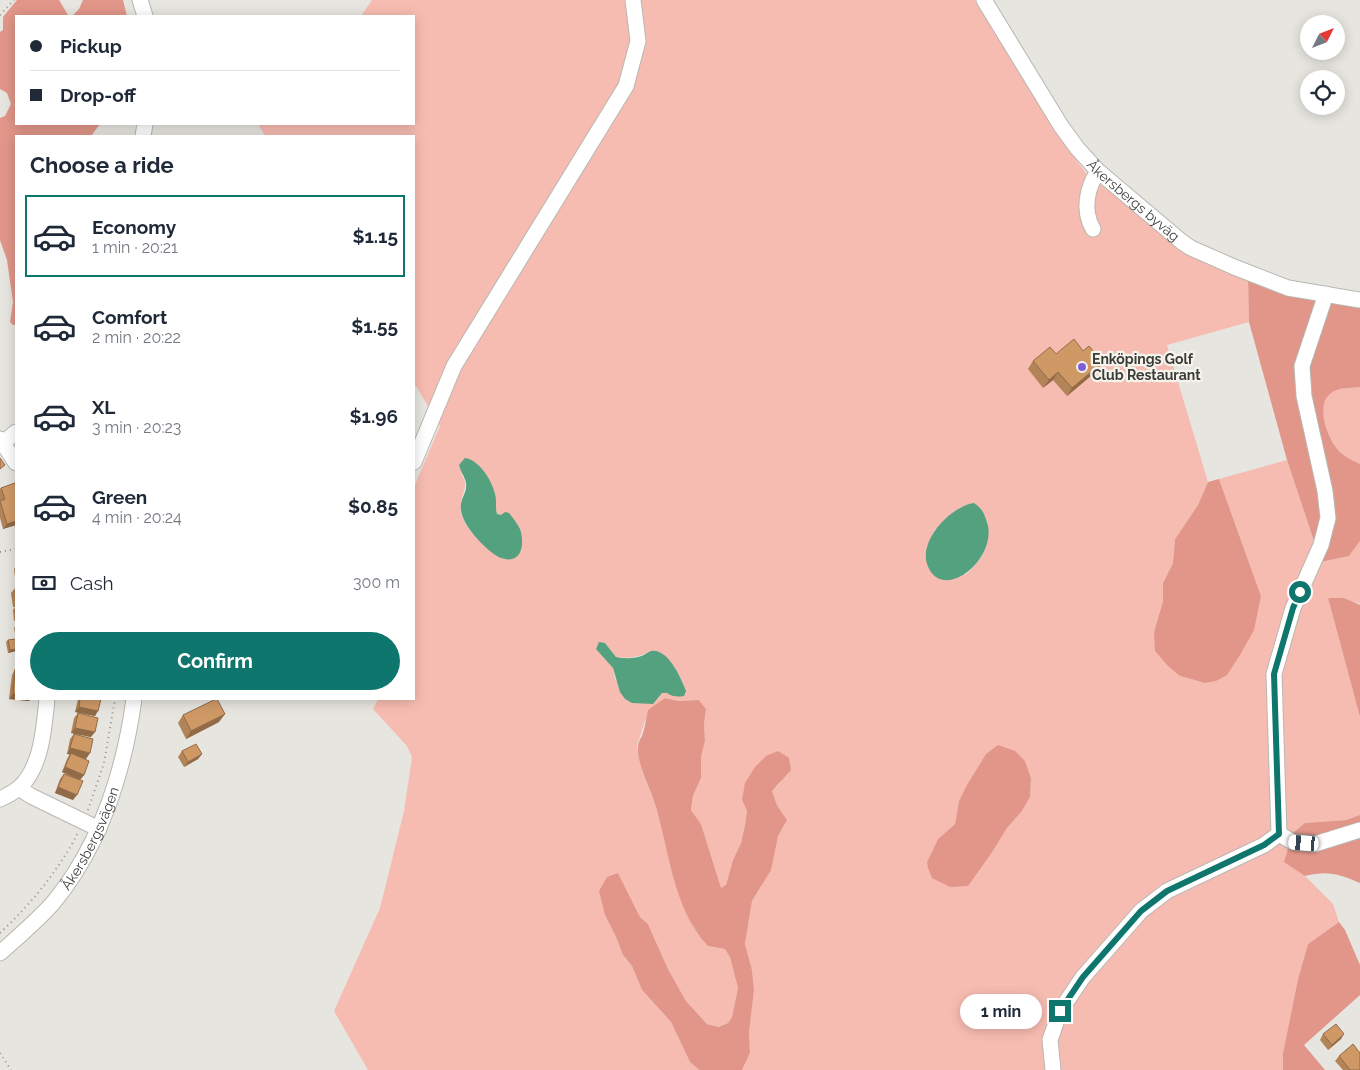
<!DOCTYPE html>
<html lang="en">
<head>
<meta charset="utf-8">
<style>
	body { margin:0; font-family:Raleway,sans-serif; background:#f6f6f7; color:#1f2937; height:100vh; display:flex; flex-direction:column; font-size:19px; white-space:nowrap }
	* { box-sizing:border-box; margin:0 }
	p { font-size:16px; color:#747a83 }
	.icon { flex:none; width:28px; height:28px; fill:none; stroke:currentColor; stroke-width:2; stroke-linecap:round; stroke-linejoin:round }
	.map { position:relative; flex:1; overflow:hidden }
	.panel { position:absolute; left:15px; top:135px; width:400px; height:565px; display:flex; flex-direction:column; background:#fff; border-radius:0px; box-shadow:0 2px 12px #0003 }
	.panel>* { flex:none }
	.banner { position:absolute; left:15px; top:15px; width:400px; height:110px; border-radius:0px; box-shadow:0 2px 12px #0003; display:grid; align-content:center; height:110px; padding:0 15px; background:#fff }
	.needle { width:32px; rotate:48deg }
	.fabs { position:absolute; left:1300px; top:15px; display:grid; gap:10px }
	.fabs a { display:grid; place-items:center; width:45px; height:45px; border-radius:50%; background:#fff; box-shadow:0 2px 12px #0003; font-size:25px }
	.end { position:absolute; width:22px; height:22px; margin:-11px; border:6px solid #0f766e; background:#fff; box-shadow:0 0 0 2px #fff }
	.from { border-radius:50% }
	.bubble { position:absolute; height:35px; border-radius:18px; background:#fff; box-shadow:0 2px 12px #0003; font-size:16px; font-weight:700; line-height:35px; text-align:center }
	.car { position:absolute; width:15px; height:30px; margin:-15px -8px; border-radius:6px; box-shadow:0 0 4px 1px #0007; background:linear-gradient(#fff 24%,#345 0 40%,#fff 0 76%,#345 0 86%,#fff 0) }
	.banner b { display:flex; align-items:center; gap:18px; height:48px; font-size:19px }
	.banner b+b { border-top:1px solid #e0e1e3 }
	.banner i { width:12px; height:12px; background:#1f2937 }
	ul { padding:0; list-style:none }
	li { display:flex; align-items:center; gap:15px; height:82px; margin:0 10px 8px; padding:0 5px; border:2px solid transparent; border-radius:0px }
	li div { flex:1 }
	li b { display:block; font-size:19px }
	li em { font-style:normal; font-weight:700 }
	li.on { border-color:#0f766e }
	li>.icon { width:45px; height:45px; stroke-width:1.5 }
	h2 { padding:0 15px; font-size:22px; line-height:60px }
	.pay { display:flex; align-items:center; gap:12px; height:55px; padding:0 15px; font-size:19px }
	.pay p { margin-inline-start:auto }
	.primary-button { display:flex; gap:10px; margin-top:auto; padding:10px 15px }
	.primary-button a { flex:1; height:58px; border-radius:30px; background:#0f766e; color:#fff; font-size:20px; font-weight:700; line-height:58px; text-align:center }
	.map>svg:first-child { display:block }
	.green { fill:#f7bcb1; fill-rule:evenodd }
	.forest { fill:#e19689 }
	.water { fill:#54a17f }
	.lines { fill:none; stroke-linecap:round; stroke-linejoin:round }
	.minor-casing { stroke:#b8b7b1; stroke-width:17 }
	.path { stroke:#92918d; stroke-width:2; stroke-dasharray:1 4; stroke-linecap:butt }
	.minor { stroke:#fff; stroke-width:15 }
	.wall { fill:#b28458 }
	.shaded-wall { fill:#916b47 }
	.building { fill:#cf9966; stroke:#916b47 }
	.route { stroke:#0f766e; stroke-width:6 }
	.poi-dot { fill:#7d5ed9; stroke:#f4f3ec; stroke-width:2 }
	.labels { text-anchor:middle; stroke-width:4.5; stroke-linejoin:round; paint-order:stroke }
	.street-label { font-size:14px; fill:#3b3b38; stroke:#f4f3ec }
	.poi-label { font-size:14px; font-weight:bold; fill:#3b3b38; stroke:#f4f3ec; text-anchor:start }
</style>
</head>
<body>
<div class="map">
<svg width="1360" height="1070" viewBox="0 0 1360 1070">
	<rect width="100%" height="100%" fill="#e7e5df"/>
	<path class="green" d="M372,0H976L1070,152L1086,173L1183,250L1248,278L1249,322L1167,345L1208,482L1198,505L1175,539L1173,563L1163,583V601L1154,632L1180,676L1205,683L1216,681L1261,596L1219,479L1287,460L1321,562L1349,556L1360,541V605L1359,603L1328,598L1360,717V815L1346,820L1305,823L1285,862L1305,876L1333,904L1339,922L1308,944L1298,979L1283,1053V1070H742L750,1053L749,1033L754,990L752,970L745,944L752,901L761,887L778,836L787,820L777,805L772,791L781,782L742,800L747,811L745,825L741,843L733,860L726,886L721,889L701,824L691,810L693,796L701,778V757L705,741L704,724L706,709L699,700L679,701L665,698L654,707L645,721L637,746L643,773L654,801L666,841L677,888L685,910L694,928L708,946L726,949L730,956L738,988L732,1017L728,1023L719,1027L707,1024L686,1001L668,969L648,924L640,917L618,873L605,915L616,937L623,955L632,966L642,990L671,1022L690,1062L699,1070H368L334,1011L380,908L404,811L412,757L407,746L373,709L378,699H414V487L440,426L414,383V136H265L258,124H414V16H361ZM461,473L496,501V508L497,514L501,515L502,558C485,547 457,526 461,503C463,488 469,488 461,473ZM986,519C991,543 984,559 965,575L926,548L935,529ZM605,643L616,657C628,659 640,657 651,651L673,665L684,685L667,693H662L653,704L615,679L613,668L608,660ZM1025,761L1031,778L1030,797L1022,811L1007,828L993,851L968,885L927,862L938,839L955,824L959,801L976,771Z
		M1360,387V464C1354,461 1345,457 1340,452C1329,442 1316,408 1327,396C1336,386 1349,389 1360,387Z"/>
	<path class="forest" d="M17,0H59L68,15H73L79,9L83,0H123L127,16H16V124H100L91,136H16V325H13L10,322L13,302L7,260L0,240V118L5,116L11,104L7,93L0,89V32L3,30V17Z
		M1248,278L1360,305V387C1349,389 1336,386 1328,396C1316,408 1329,442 1340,452C1345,457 1354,461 1360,464V541L1349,556L1321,562L1287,460L1249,322Z
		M1219,479L1261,596L1254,630L1240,655L1227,675L1216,681L1205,683L1180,676L1168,666L1155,651L1154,632L1163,601V583L1173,563L1175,539L1198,505L1208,482Z
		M1328,598H1344L1360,605V717Z
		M665,698L679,701L699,700L706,709L704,724L705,741L701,757V778L693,796L691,810L701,824L721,888L726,885L733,860L741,843L745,825L747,811L742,800L745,783L755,767L766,756L778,751L789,758L791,770L772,791L777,805L787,820L778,836L771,870L752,901L745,944L752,970L754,990L749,1033L750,1053L742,1070H699L690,1062L671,1022L642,990L632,966L623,955L616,937L605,915L599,891L607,877L618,873L640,917L648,924L668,969L686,1001L707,1024L719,1027L728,1023L732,1017L738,988L730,957L725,949L708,946C672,908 670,850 654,801C649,786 637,763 638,747C638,743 640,739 642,736C645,728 646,719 648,710Z
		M998,745L1015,751L1025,761L1031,778L1030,797L1022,811L1007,828L993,851L968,886L950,887L932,878L928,868L927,862L938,839L955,824L959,801L967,785L986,754Z
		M1360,815V883C1340,874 1327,870 1305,876L1284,862L1293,833L1305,823L1346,820Z
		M1339,922L1345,930L1360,965V995L1304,1045L1325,1070H1283V1053L1298,979L1308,944Z"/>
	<path class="water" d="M465,458C479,460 492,480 495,494C497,501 495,507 497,514L501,515L505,512L509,513C513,518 517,523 520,529C525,544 522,565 501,558C489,553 469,532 464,520C455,500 468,496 466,483C465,477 461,472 459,465Z
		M974,503C983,509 985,515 988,526C995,562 941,604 927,564C919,539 952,506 974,503Z
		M599,642L605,643L616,657C625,659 635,659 644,655C646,654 648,652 651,651C668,648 681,678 686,691L684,696C677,697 673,697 667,693H662L653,704L632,703L625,699L620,692L613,668L596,649Z"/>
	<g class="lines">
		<defs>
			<g id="minor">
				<path d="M140,0L145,16"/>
				<path id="s1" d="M984,0L1061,126L1077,148L1098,171L1182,242L1191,248L1234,267L1288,288L1360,300"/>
				<path d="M143,136L145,124"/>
				<path d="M1093,229C1082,210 1087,188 1098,171"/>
				<path d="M0,439L16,463"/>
				<path d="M3,443L16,432"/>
				<path d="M414,462L454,366L626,86L638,41L633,0"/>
				<path d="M19,788L31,796L99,829"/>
				<path d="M0,799C7,796 14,792 20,787C42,766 44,727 47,699"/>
				<path d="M1279,834L1274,674L1293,608L1321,545L1328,518L1325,491L1304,396L1302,366L1326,294"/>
				<path d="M1279,834L1293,842L1315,844L1360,830"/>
				<path id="s2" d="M0,953C18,937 37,921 53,903C101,845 124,771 134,699"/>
				<path d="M1053,1070L1050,1040L1060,1011L1083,977L1141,911L1167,891L1264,845L1279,834"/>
			</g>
		</defs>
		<use href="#minor" class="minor-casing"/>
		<path class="path" d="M0,15L14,0
			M0,552L16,549
			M88,810L104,763L115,699
			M0,933C32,903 58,871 78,833
			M0,1053L11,1070"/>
		<use href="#minor" class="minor"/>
	</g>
	<path class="wall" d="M1056,354L1098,370L1067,396L1053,380L1043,388L1028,369L1033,361Z
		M16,486V525L3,529L0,518V489L1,488Z
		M16,566V586L14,569Z
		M15,588H16V620L14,621L13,610L15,607H13L11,593Z
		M16,625V651L8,653L6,642L8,640L16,639L14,628Z
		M15,669L16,699H31L29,701L9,699L12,675Z
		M78,699H101L95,716L75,712Z
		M78,713L91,737L71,733L74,718Z
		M183,715L219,722L186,739L178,723Z
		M74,734L86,759L78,756L84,775L80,780L62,772L67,759L70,754H67L70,739Z
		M182,751L202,754L198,759L184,767L178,757Z
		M64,774L73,800L55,793L60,779Z
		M1323,1034L1341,1039L1328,1050L1320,1040Z
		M1339,1056L1360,1070H1343L1335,1061Z"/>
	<path class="shaded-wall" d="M1103,362L1098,370L1067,396L1072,388Z
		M1058,372L1053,380L1043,388L1049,380Z
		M16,521V525L3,529L7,524Z
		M16,649V651L8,653L10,650Z
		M13,694H16V699H31L29,701L9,699Z
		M79,707L98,711L95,716L75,712Z
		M225,714L219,722L186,739L191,731Z
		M75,728L95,732L91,737L71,733Z
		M70,748L90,753L86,759L67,754Z
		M202,754L198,759L184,767L188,762Z
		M65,767L84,775L80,780L62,772Z
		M58,787L77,795L73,800L55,793Z
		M1344,1034L1341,1039L1328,1050L1332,1045Z"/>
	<path class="building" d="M1074,339L1083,351L1089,346L1103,362L1072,388L1058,372L1049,380L1033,361L1050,347L1056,354Z
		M0,458L5,465L0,469Z
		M15,483L16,486V521L7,524L0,501L5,499L1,488Z
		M16,639V649L10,650L8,640Z
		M15,669H16V694H13Z
		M80,699H101L98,711L79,707Z
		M216,699H217L225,714L191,731L183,715Z
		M78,713L98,718L95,732L75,728Z
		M74,734L93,739L90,753L70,748Z
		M196,744L202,754L188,762L182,751Z
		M71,753L89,761L84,775L65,767Z
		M64,774L83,781L77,795L58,787Z
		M1336,1024L1344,1034L1332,1045L1323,1034Z
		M1353,1044L1360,1053V1070H1350L1339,1056Z"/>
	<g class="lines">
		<path class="route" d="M1060,1011L1083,977L1141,911L1167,891L1264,845L1279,834L1274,674L1293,608L1300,592"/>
	</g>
	<circle class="poi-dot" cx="1082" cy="367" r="5"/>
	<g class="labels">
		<g class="street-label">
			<text dy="5" stroke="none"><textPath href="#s1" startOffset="252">Åkersbergs byväg</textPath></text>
			<text dy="5" stroke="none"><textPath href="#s2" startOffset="148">Åkersbergsvägen</textPath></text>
		</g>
		<g class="poi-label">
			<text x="1092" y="364">Enköpings Golf<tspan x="1092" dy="16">Club Restaurant</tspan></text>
		</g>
	</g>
</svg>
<div class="fabs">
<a><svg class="needle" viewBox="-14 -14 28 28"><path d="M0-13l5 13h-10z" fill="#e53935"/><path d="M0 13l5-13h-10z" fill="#747a83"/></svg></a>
<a><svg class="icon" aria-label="locate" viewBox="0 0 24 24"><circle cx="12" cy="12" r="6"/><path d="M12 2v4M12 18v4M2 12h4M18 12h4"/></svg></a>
</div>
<i class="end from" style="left:1300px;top:592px"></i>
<i class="end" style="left:1060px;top:1011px"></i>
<div class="bubble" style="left:960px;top:994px;width:82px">1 min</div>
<i class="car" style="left:1304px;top:843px;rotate:274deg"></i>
<div class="banner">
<b><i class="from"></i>Pickup</b>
<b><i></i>Drop-off</b>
</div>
<section class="panel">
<h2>Choose a ride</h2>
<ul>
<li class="on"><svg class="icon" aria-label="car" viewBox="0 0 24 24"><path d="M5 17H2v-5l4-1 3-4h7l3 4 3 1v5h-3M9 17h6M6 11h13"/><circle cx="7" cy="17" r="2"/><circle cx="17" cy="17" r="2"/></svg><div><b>Economy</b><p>1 min · 20:21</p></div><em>$1.15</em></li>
<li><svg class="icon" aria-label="car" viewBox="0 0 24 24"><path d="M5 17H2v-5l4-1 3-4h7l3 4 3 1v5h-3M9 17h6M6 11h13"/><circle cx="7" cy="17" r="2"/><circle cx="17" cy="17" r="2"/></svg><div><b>Comfort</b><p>2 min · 20:22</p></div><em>$1.55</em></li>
<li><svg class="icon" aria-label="car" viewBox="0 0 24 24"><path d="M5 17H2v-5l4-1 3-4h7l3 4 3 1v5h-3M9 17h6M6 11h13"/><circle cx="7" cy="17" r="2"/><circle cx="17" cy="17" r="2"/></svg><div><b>XL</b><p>3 min · 20:23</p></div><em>$1.96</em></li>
<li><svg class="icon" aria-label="car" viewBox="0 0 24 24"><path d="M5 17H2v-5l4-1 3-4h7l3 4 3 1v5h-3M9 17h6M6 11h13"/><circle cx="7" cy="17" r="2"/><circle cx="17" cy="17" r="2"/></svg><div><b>Green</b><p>4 min · 20:24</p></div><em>$0.85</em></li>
</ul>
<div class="pay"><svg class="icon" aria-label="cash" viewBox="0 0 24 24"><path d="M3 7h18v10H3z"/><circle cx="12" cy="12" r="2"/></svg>Cash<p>300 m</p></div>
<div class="primary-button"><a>Confirm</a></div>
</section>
</div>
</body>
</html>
